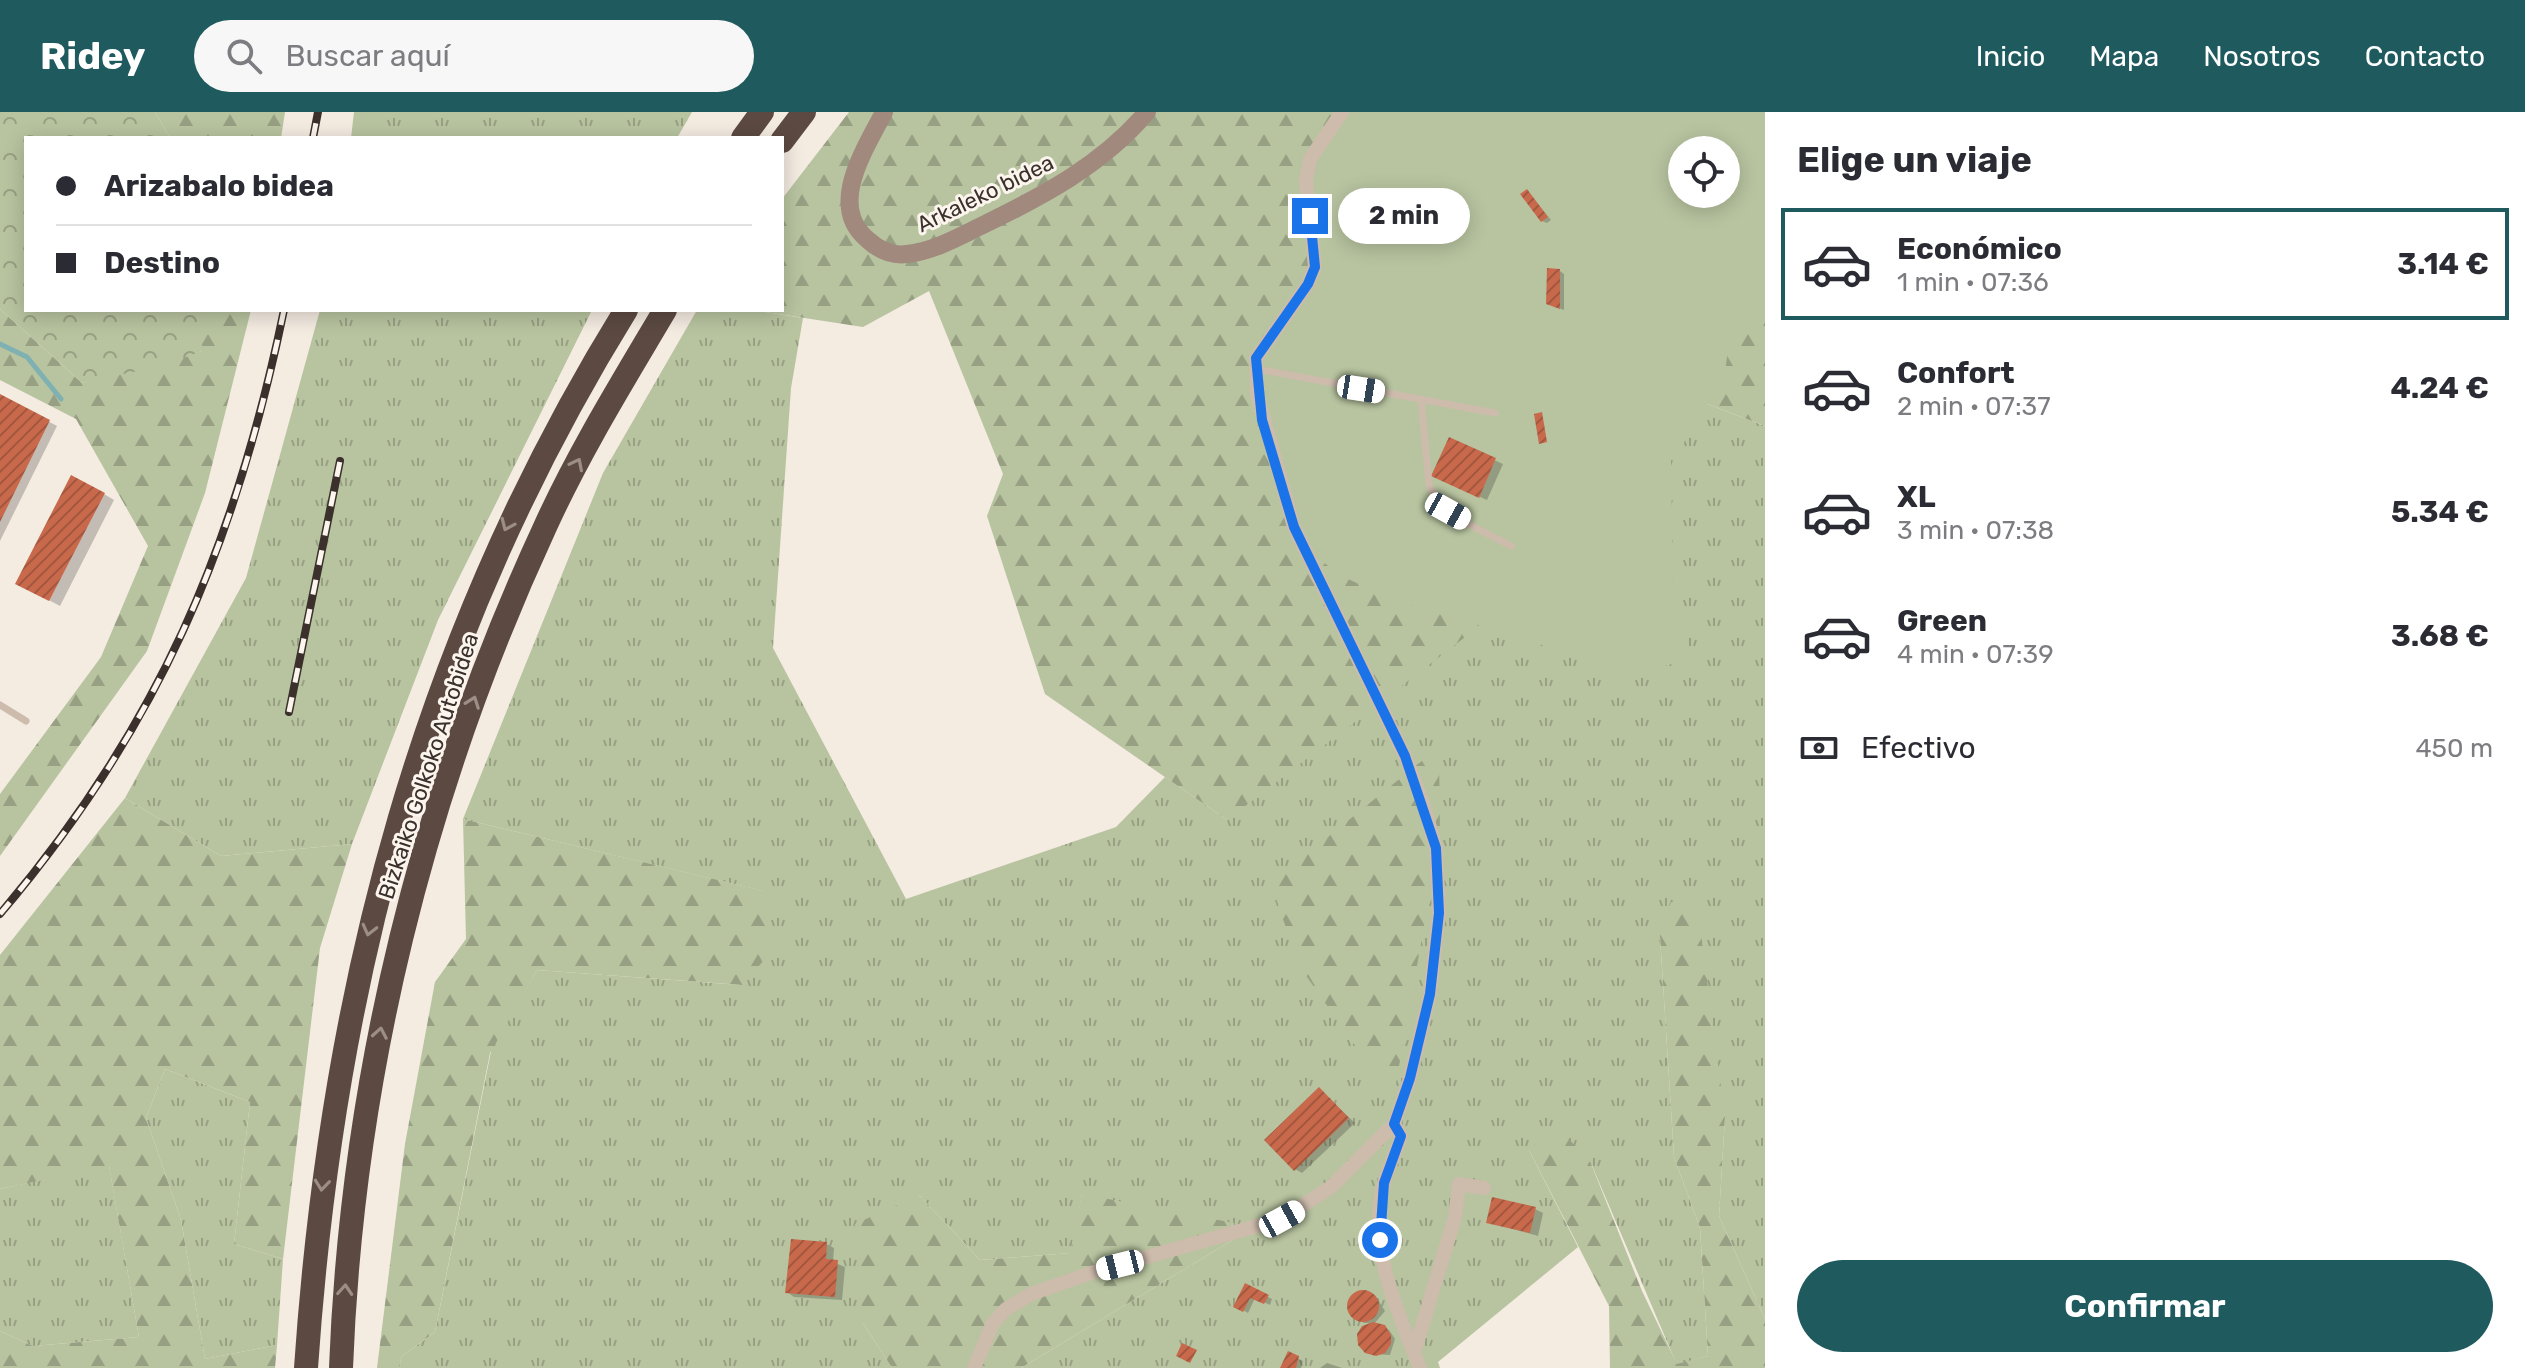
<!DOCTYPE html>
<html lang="es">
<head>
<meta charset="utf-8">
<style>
	body { margin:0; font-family:Rubik,sans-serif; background:#f7f7f7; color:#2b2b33; height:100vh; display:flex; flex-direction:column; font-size:30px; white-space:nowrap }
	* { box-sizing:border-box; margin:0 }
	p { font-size:26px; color:#7c7c81 }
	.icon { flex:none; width:44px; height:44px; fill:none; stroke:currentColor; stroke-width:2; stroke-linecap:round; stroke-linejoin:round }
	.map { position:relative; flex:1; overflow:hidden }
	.side { display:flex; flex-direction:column; background:#fff; width:760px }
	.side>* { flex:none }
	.top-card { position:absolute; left:24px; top:24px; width:760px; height:176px; border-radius:0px; box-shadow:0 4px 20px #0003; display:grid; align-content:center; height:176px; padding:0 32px; background:#fff }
	.tools { position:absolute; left:1668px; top:24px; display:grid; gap:16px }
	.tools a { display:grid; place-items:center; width:72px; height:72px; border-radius:50%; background:#fff; box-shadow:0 4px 20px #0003; font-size:40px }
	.end { position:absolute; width:36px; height:36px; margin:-18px; border:10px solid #1a73e8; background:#fff; box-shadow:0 0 0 4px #fff }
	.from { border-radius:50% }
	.bubble { position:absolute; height:56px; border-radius:28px; background:#fff; box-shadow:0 4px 20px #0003; font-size:26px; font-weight:700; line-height:56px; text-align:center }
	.car { position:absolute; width:24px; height:48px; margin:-24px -12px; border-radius:10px; box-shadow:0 0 6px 2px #0007; background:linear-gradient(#fff 24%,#345 0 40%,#fff 0 76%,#345 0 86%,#fff 0) }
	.top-card b { display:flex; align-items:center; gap:28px; height:76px; font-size:30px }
	.top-card b+b { border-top:2px solid #e1e1e2 }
	.top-card i { width:20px; height:20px; background:#2b2b33 }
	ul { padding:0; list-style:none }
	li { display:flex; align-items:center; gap:24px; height:112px; margin:0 16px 12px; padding:0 16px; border:4px solid transparent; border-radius:0px }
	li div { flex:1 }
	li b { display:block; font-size:30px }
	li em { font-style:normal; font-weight:700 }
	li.on { border-color:#1f5a5e }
	li>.icon { width:72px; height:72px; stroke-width:1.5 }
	h2 { padding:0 32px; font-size:36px; line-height:96px }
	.pay { display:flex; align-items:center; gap:20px; height:88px; padding:0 32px; font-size:30px }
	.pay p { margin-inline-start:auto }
	.action { display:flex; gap:16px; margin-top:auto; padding:16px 32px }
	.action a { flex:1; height:92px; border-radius:48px; background:#1f5a5e; color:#fff; font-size:32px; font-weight:700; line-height:92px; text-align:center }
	header { display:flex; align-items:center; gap:48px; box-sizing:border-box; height:112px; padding:0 40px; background:#1f5a5e; color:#fff }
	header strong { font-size:38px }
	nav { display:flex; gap:44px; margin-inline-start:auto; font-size:28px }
	.search { width:560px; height:72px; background:#f7f7f7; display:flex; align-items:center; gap:20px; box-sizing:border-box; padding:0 28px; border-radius:44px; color:#7c7c81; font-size:30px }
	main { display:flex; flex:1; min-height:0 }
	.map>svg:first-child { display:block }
	.grass { fill:url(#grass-tufts); fill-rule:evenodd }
	.forest { fill:url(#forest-firs) }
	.park { fill:url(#park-crowns) }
	.pitch { fill:#b8c4a0; fill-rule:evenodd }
	.shadow { fill:#0003 }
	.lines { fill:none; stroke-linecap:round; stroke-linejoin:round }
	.stream { stroke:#7fb0b2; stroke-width:5 }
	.building { fill:url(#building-hatch) }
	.lane { stroke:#cdbbac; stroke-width:7 }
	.street { stroke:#cdbbac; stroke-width:14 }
	.secondary { stroke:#a18a7d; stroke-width:18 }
	.highway { stroke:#5c4a42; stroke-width:24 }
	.rail-casing { stroke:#3b302b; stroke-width:8 }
	.rail { stroke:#fbf5ee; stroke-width:5; stroke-dasharray:15; stroke-linecap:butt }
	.oneway { stroke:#9c8e87 }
	.route { stroke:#1a73e8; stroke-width:10 }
	.labels { text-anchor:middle; stroke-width:6; stroke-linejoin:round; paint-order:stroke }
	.street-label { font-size:22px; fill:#3b302b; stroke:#fbf5ee }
</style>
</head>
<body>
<header>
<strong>Ridey</strong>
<div class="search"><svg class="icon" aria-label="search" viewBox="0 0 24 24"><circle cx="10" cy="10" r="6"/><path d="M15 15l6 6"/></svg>Buscar aquí</div>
<nav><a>Inicio</a><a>Mapa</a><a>Nosotros</a><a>Contacto</a></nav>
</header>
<main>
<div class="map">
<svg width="1765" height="1256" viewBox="0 0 1765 1256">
	<defs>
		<pattern id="grass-tufts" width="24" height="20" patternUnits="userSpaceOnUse" patternTransform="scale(2)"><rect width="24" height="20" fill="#b8c4a0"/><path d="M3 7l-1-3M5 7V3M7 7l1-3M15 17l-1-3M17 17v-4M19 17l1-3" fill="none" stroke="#97a083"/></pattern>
		<pattern id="forest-firs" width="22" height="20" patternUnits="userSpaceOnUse" patternTransform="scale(2)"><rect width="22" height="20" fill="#b8c4a0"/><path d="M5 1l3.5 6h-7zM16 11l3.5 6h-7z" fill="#97a083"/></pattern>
		<pattern id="park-crowns" width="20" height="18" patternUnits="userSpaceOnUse" patternTransform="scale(2)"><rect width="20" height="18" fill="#b8c4a0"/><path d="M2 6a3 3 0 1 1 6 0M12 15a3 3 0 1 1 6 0" fill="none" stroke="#97a083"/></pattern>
		<pattern id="building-hatch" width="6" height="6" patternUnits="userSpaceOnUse" patternTransform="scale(2)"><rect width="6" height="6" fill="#c8694b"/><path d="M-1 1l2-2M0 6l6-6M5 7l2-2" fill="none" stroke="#a4573f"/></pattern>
	</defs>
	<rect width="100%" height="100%" fill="#f4ebe1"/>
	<path class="grass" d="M354,0H692L677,26H351Z
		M1765,0L1681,282L1765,314V1207L1719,1104L1725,1005L1660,824L1674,1045L1700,1116L1708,1244L1677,1253L1590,1049L1529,1038L1578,1135L1438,1250L1440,1256H1021L1236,1126L1082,1083L1071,1141L980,1148L919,1083L863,1211L892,1256H400L401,1245L435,1220L492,934L537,858L741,873L763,779L463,707L603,361L697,198H753L803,206L791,276L773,536L906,787L1116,715L1165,665L1227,708L1272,247L1328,133ZM1682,38H1726V82H1682Z
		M320,198H592L438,508L352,732L221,744L125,686L246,466Z
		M165,957L250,990L234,1132L283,1147L277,1233L205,1247L181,1108L146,1006Z
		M109,1053L139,1225L33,1234L0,1219V1077Z"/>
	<path class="forest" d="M155,0H285L281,26H170Z
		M849,0H1358L1329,133L1272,247L1490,506L1227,708L1045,582L987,404L1003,362L929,179L863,215L753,198H782V87Z
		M1765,146V314L1681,282Z
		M0,197L82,271L202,239V198H251L205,381L147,539L0,744V682L101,545L148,434L76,307L0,268Z
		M1439,635L1440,725L1393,988L1298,852L1271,771Z
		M125,686L221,744L352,732L320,836L283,1147L234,1132L250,990L165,957L146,1006L181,1108L205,1247L277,1233L275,1256H0V1219L33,1234L139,1225L109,1054L0,1077V843Z
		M463,707L764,779L773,838L742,873L537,858L490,941L435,1220L401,1245L400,1256H377L405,1032L435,870L466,827Z
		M1671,790L1698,799L1725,1005L1719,1104L1765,1207V1256H1610L1609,1194L1529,1038L1557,1015L1590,1049L1642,1179L1677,1252L1708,1244L1700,1116L1674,1045L1660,824Z
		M1082,1082L1234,1111L1236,1126L1021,1256H892L863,1211L855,1112L919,1083L980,1148L1070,1141Z"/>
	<path class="park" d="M0,0H155L170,26H26V198H202V239L165,253L82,271L0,197Z"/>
	<path class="pitch" d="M1353,0H1765V207L1730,222L1726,253L1694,317L1671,348L1673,489L1692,546L1631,564L1524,527L1396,489L1337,462L1308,436L1282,367L1261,271L1265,238L1313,172L1322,152L1312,68L1320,44ZM1682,38H1726V82H1682Z"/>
	<path class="shadow" d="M1527,79L1551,108L1547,111L1542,109Z
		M1560,159L1564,162V198L1553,194Z
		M0,284L57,314L0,429Z
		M1450,328L1503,352L1487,388L1441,368Z
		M104,382L114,388L60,494L28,477Z
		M1320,978L1355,1011L1302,1061L1295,1057Z
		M1535,1097L1543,1101L1538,1124L1488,1110Z
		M826,1132L834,1136L833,1150L845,1155L842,1188L794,1185L787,1180Z
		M1246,1174L1272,1187L1270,1193L1255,1186L1248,1201L1236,1194Z
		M1361,1179L1375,1183L1385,1199L1374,1212L1389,1218L1395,1227L1390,1243L1372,1242L1374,1211H1364L1351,1202L1348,1193L1351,1184Z
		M1289,1242L1303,1249L1301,1256H1282Z
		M1327,1251L1342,1256H1320Z"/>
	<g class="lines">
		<path class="stream" d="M0,232L27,245L61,287"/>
	</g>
	<path class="building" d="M1527,77L1548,105L1541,110L1520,82Z
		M1547,156L1560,157V197L1546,192Z
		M0,282L50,308L0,410Z
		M1542,300L1547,330L1539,332L1534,302Z
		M1449,325L1496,346L1479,386L1431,364Z
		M71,363L105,381L49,489L15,472Z
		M1319,975L1349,1006L1294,1059L1264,1028Z
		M1492,1085L1536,1095L1530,1121L1486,1111Z
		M791,1127L827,1130L826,1147L838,1148L835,1185L785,1181Z
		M1245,1171L1269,1183L1264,1192L1250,1186L1243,1200L1233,1195Z
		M1347 1194a16 16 0 1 1 32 0a16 16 0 1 1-32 0Z
		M1373,1210L1385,1213L1391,1223V1232L1385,1241L1376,1244L1365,1241L1358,1233L1357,1222L1362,1214Z
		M1182,1231L1197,1238L1190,1251L1176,1244Z
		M1288,1239L1299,1244L1296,1256H1280Z"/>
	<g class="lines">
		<path class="lane" d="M1257,257L1495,301
			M1421,287L1429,373C1441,405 1483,418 1511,434
			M0,593L26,609"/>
		<path class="street" d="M1394,1012L1401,1024C1396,1040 1388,1055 1384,1071C1367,1136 1397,1197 1420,1256
			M1414,1241L1455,1105L1459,1072L1484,1076
			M974,1256L993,1211L1006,1197L1031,1182L1097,1159L1282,1107L1331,1075L1394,1012L1410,966L1430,882L1439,801L1436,736L1423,691L1405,644L1294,415L1257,282L1256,246L1308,172L1315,155L1306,68L1310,47L1342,0"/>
		<path class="secondary" d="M884,0C866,36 826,94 868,128C879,138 892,144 907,142C934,139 958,125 981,114C1043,84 1102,53 1147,0"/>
		<path class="highway" d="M743,26L762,0
			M782,29L804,0
			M306,1256C332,874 423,526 626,198
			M341,1256C352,966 423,678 545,415C579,340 623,269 665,198"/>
		<defs>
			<path id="rail" d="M313,26L318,0
				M289,600L340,349
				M0,802C158,616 235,435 284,198"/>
		</defs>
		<use href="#rail" class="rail-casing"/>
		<use href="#rail" class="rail"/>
	</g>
	<defs><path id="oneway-chevron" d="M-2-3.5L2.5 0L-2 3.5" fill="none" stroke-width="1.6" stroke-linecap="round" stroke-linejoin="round" transform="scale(2)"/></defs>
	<g class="oneway">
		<use href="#oneway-chevron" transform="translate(577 352) rotate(-63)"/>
		<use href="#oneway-chevron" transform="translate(507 413) rotate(114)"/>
		<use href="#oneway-chevron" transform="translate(473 590) rotate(-70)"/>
		<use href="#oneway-chevron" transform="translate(369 818) rotate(104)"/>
		<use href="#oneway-chevron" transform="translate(380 921) rotate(-80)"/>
		<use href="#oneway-chevron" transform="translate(322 1073) rotate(96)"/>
		<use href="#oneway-chevron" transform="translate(345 1178) rotate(-86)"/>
	</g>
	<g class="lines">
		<path class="route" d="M1310,104L1315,155L1308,172L1256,246L1262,308L1294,415L1405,644L1436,736L1439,801L1430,882L1410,966L1394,1012L1401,1024L1384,1071L1380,1128"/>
	</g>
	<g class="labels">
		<g class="street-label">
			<text transform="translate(985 81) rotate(-26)" y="8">Arkaleko bidea</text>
			<text transform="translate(428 654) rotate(-72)" y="8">Bizkaiko Golkoko Autobidea</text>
		</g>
	</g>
</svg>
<div class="tools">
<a><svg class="icon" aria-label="locate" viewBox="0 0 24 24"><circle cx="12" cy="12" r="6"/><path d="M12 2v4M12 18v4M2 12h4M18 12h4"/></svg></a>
</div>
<i class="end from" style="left:1380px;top:1128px"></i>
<i class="end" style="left:1310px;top:104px"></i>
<div class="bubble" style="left:1338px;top:76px;width:132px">2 min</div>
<i class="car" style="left:1361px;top:277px;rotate:99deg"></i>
<i class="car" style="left:1448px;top:399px;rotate:119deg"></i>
<i class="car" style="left:1282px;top:1107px;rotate:61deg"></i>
<i class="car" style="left:1120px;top:1153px;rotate:256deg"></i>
<div class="top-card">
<b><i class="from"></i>Arizabalo bidea</b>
<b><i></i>Destino</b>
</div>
</div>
<section class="side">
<h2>Elige un viaje</h2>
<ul>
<li class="on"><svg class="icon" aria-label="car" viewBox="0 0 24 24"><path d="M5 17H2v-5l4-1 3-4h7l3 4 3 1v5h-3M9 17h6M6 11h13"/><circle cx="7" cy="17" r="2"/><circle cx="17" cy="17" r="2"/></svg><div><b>Económico</b><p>1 min · 07:36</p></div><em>3.14 €</em></li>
<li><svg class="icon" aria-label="car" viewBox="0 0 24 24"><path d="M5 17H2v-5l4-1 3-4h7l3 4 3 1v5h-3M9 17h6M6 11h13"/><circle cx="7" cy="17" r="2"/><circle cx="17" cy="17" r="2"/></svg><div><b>Confort</b><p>2 min · 07:37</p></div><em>4.24 €</em></li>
<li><svg class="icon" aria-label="car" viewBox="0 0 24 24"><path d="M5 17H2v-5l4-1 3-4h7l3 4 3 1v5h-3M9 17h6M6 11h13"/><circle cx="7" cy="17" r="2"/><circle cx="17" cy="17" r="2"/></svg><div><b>XL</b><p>3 min · 07:38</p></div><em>5.34 €</em></li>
<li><svg class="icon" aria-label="car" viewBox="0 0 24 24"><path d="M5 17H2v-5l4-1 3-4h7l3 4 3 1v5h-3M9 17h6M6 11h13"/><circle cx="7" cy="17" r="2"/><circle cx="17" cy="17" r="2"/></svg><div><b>Green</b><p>4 min · 07:39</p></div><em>3.68 €</em></li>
</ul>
<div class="pay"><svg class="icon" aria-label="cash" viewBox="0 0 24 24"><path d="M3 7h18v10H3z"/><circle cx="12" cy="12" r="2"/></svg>Efectivo<p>450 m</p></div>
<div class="action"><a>Confirmar</a></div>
</section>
</main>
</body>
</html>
